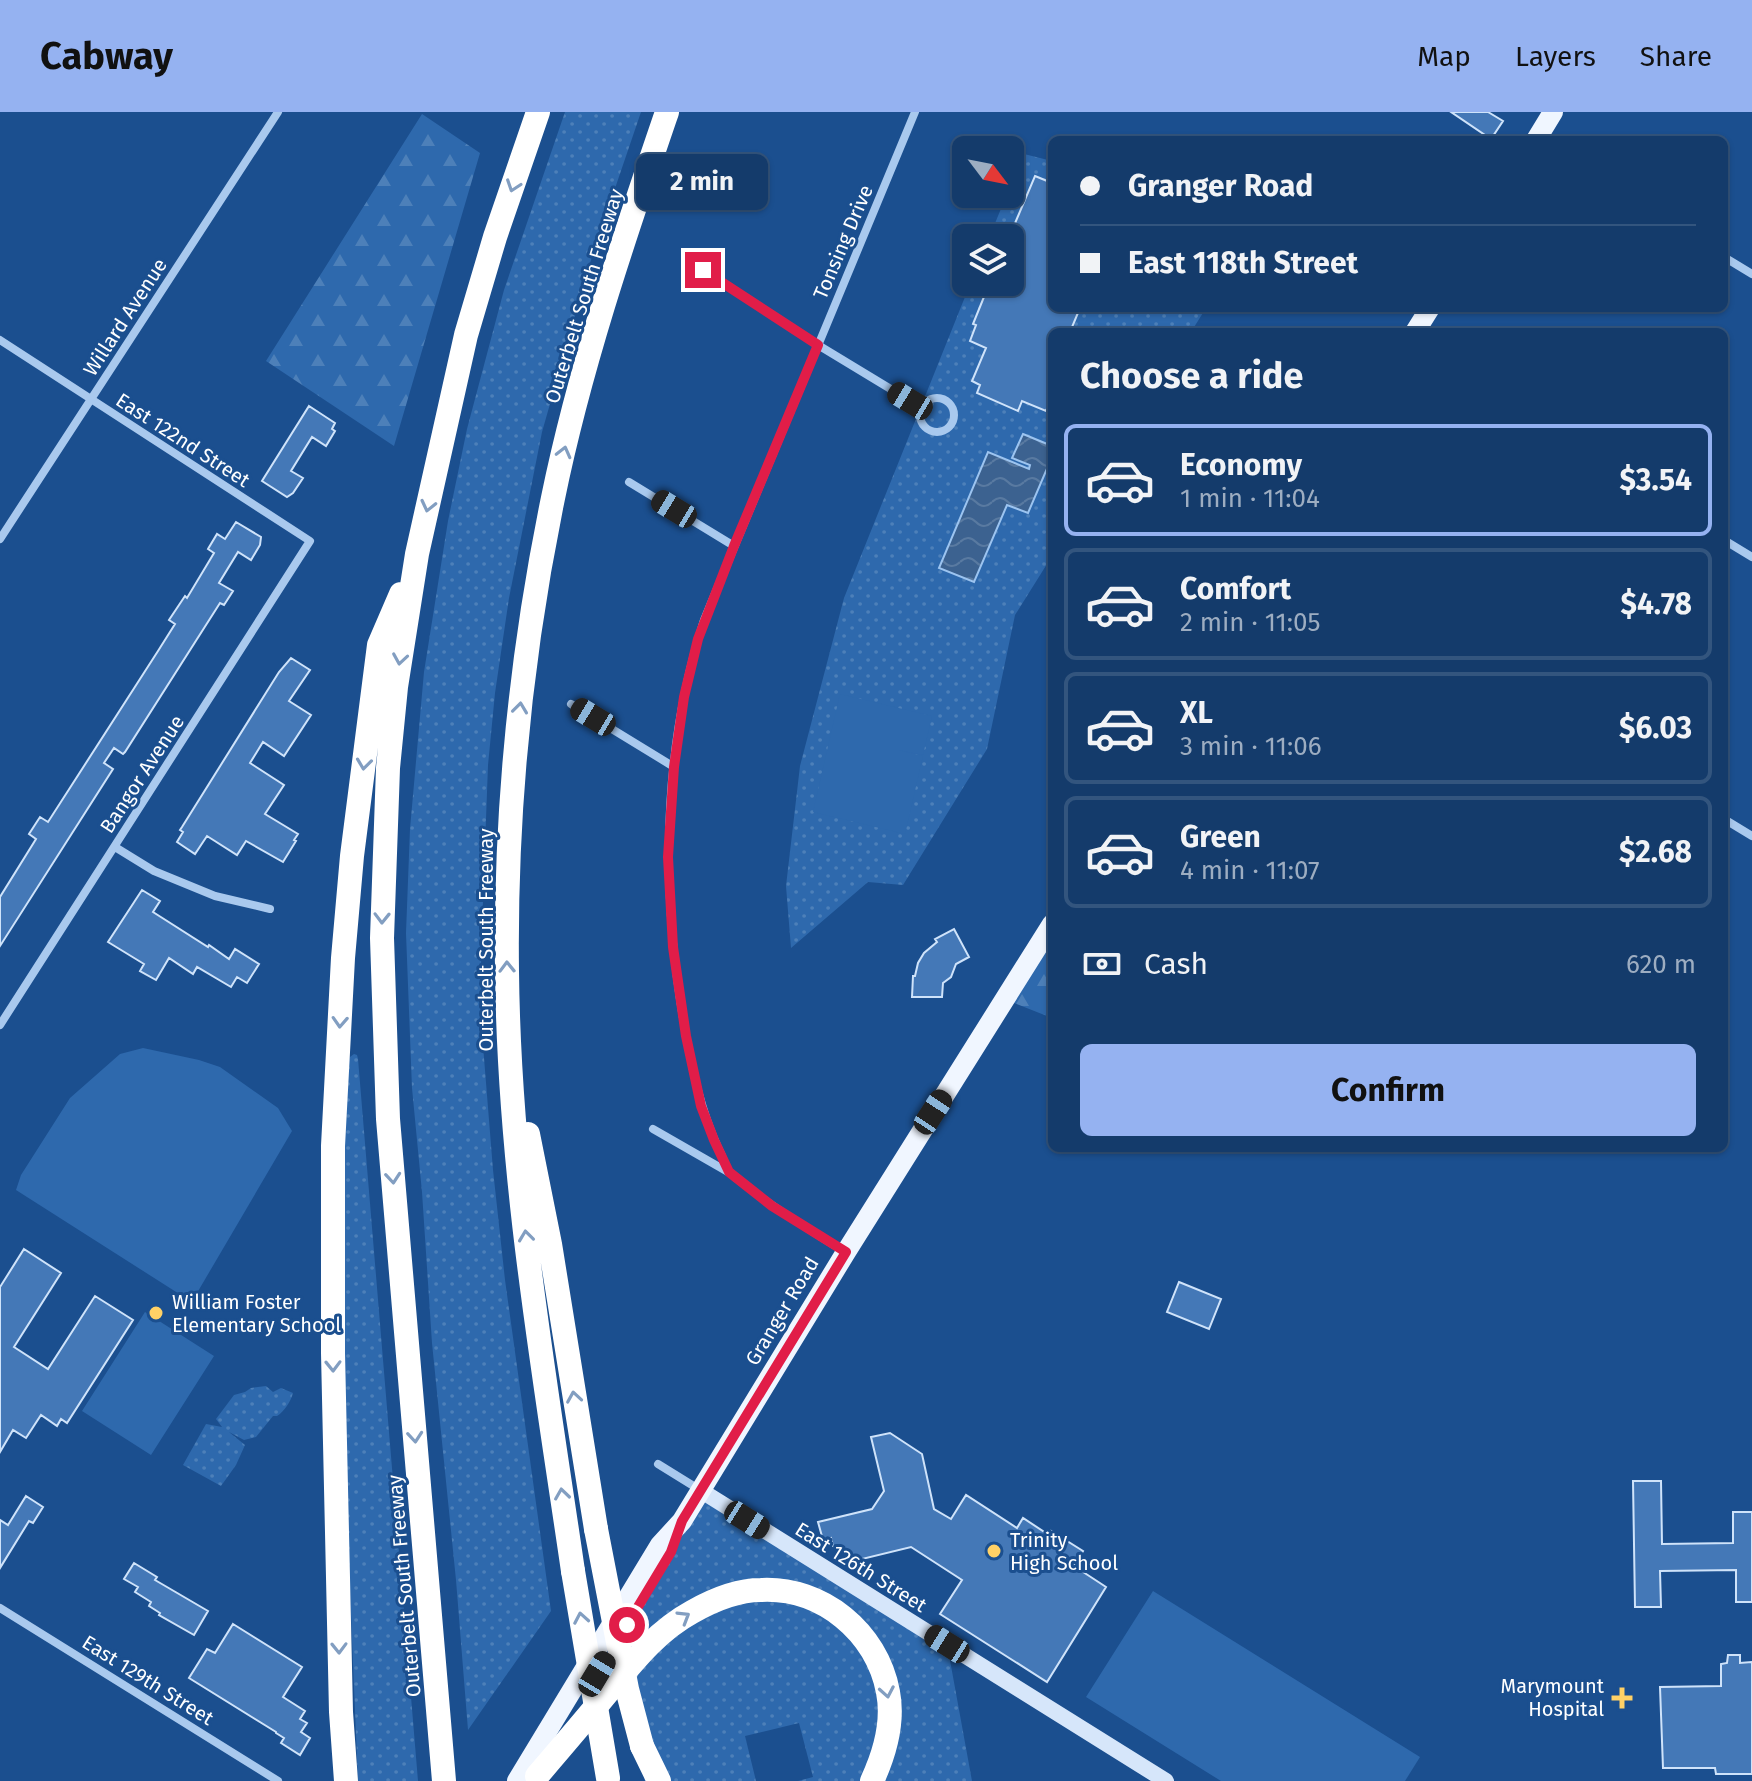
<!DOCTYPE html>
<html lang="en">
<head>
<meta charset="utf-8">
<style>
	body { margin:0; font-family:"Fira Sans",sans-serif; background:#214673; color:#f1f3f6; height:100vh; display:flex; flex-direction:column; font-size:30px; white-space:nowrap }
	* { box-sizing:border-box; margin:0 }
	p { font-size:26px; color:#9dadc1 }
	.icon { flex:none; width:44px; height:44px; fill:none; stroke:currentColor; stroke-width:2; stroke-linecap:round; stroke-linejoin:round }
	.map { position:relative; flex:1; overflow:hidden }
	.sheet { position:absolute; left:1048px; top:216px; width:680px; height:824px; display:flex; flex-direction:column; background:#143b6b; border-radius:12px; box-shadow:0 2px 6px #0004,0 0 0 2px #33557e }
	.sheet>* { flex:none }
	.hud { position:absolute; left:1048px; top:24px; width:680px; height:176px; border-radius:12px; box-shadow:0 2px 6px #0004,0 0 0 2px #33557e; display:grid; align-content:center; height:176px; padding:0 32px; background:#143b6b }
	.needle { width:52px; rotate:122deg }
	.controls { position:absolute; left:952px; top:24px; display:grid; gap:16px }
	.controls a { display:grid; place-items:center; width:72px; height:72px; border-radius:12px; background:#143b6b; box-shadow:0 2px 6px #0004,0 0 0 2px #33557e; font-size:40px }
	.end { position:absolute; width:36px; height:36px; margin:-18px; border:10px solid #e11d48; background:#fff; box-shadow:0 0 0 4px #fff }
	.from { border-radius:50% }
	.bubble { position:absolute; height:56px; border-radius:12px; background:#143b6b; box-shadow:0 2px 6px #0004,0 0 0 2px #33557e; font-size:26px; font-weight:700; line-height:56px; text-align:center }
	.car { position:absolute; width:24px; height:48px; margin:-24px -12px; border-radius:10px; box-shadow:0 0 6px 2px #0007; background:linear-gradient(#222 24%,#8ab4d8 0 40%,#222 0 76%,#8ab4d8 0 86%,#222 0) }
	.hud b { display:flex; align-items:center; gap:28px; height:76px; font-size:30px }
	.hud b+b { border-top:2px solid #33557e }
	.hud i { width:20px; height:20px; background:#f1f3f6 }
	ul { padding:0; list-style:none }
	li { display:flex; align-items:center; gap:24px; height:112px; margin:0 16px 12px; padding:0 16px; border:4px solid #33557e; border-radius:12px }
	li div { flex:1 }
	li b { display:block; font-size:30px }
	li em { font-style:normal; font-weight:700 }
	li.on { border-color:#95b2f1 }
	li>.icon { width:72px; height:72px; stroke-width:1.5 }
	h2 { padding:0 32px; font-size:36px; line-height:96px }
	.pay { display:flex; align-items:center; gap:20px; height:88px; padding:0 32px; font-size:30px }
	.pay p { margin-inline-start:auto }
	.action { display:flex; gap:16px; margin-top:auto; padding:16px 32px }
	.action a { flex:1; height:92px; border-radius:12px; background:#95b2f1; color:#111; font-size:32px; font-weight:700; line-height:92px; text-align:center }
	header { display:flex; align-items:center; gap:48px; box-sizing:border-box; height:112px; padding:0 40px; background:#95b2f1; color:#111 }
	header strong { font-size:38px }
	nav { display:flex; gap:44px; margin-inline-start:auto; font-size:28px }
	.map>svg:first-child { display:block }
	.grass { fill:url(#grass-dots) }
	.forest { fill:url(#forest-firs) }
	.pitch { fill:#2e69ad }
	.water { fill:url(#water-waves); stroke:#9cc4f0; stroke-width:2 }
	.building { fill:#4478b7; stroke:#cfe3fa; stroke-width:2 }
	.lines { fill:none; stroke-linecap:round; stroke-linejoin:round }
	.street { stroke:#a9c9ee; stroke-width:8 }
	.secondary { stroke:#d6e6fa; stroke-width:16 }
	.primary { stroke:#f0f6ff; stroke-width:20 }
	.highway { stroke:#fff; stroke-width:24 }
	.highway-bridge { stroke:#fff; stroke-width:24 }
	.oneway { stroke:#829ec1 }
	.route { stroke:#e11d48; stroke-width:10 }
	.poi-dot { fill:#ffd166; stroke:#1b4f8f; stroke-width:3 }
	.labels { text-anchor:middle; stroke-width:6; stroke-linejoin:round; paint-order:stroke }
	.street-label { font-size:20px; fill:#fff; stroke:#1b4f8f }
	.poi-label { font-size:20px; fill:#fff; stroke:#1b4f8f; text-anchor:start }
</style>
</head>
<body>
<header>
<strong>Cabway</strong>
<nav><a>Map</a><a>Layers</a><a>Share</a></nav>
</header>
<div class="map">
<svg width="1752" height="1669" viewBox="0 0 1752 1669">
	<defs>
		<pattern id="grass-dots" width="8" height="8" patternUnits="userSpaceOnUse" patternTransform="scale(2)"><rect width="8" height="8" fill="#2e69ad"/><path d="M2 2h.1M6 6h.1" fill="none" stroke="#4d80b9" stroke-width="1.8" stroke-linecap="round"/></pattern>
		<pattern id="forest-firs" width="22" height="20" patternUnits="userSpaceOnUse" patternTransform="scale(2)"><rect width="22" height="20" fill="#2e69ad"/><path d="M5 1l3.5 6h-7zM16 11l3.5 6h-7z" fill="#4d80b9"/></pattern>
		<pattern id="water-waves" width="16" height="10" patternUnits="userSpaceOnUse" patternTransform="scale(2)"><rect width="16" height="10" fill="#3c6290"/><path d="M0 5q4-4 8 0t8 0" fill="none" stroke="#597aa1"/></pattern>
	</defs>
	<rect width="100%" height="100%" fill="#1b4f8f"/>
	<path class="grass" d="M565,0H641L593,141L542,320L509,486L495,581L488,653L481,842L482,921L493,1058L505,1168L551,1499L468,1618L456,1468L432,1231L422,1080L412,976L406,821L410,717L424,560L448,409L467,317L504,178Z
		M1024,42L1052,49V196H1206L1191,220H1052V444L1015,503L987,637L903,773L868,770L791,836L786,774L800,654L844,486L971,170H1010V126H989L1007,82H1010V76Z
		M354,942L357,943L358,947L418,1669H358C348,1430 336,1191 347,953L350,945Z
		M266,1274L273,1280L281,1276L293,1281C291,1289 284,1300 277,1304H273L256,1325L244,1328L229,1320L245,1333L236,1353L221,1374L183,1353L206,1312L222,1315L216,1307L234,1283L245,1280L251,1276Z
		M700,1378L947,1532L972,1669H798L813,1665L799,1611L745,1624L756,1669H645L613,1506Z"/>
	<path class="forest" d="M422,2L480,41L394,334L266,249Z
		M1052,812V906L1004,887Z"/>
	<path class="pitch" d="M840,582L932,604L923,643L898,638L923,644L905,722L813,700Z
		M143,936L199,948L220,955L278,996L292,1019L197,1181L184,1185L16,1078L21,1063L70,986L120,942Z
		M145,1200L214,1244L151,1343L82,1299Z
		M1153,1479L1420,1645L1405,1669H1221L1086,1585Z"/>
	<path class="water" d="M1023,322L1052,334V345L1028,401L1007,393L974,470L939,456L988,340L1029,357L1030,353L1012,346Z"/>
	<path class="building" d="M1451,0H1488L1503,9L1491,27Z
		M1035,64L1052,71V196H1080L1070,220H1052V283L1046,299L1022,289L1018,299L977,281L980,273L972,269L986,236L970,229L976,213L973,212L990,170H1010V123Z
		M309,294L335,311L332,317L335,319L326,334L312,325L291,359L303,366L293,381L287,385L262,369Z
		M236,410L261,425L260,433L251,448L238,440L219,471L233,479L224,493L220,491L125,640L123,642L114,636L104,651L113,657L0,834V785L36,727L29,722L40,705L48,710L158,539L175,512L169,508L185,484L187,486L214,441L208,437L217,422L225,427Z
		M291,546L310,558L289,589L311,603L284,644L263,630L250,651L284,673L265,702L298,722L294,728L296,729L283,750L246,729L237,743L207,724L195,742L177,730L183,720L180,718L182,715L279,560Z
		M142,778L160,789L153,800L208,835L209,833L229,847L235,837L259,852L247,871L237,865L231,875L197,855L193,862L169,846L156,868L140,859L144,852L108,830Z
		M954,817L969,845L956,852L951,865L943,871L942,885H912L913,864H915L918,851L924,841L937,830L935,827Z
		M24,1137L61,1161L14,1235L48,1257L95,1184L133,1208L67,1311L61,1307L57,1314L41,1303L26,1326L13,1318L0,1340V1175Z
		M1179,1170L1221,1187L1209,1217L1167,1200Z
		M890,1321L922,1342L934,1397L951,1407L966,1383L1017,1416L1023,1406L1049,1423L1051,1419L1083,1439L1074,1454L1106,1475L1047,1570L940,1502L962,1468L911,1435L854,1449L833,1434L831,1426L823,1428L818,1410L872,1397L884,1379L871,1325Z
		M1633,1369H1661L1662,1432L1733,1431V1400H1752V1490H1736V1458L1660,1459L1661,1495H1635Z
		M26,1384L43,1395L33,1411L29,1409L0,1456V1408L8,1413Z
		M134,1451L157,1465L155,1468L208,1499L194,1523L159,1503L160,1501L149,1494L151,1490L135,1480L138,1475L124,1467Z
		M233,1512L302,1555L283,1585L305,1599L300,1607L307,1611L301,1620L310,1626L300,1643L281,1631L284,1626L276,1621V1620L189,1566L207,1537L215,1541Z
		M1728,1543H1740V1551L1752,1550V1662H1716L1715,1656H1663L1660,1575L1721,1574V1552L1727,1551Z"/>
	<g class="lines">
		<path class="street" d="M1724,145L1752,162
			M703,158L818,233L922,296
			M0,228L310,429L0,913
			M920 303a17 17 0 1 1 34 0a17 17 0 1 1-34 0Z
			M629,370L734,434
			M0,427L278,0
			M1724,428L1752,445
			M571,592L674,655
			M1724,707L1752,724
			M115,735L154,759L215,784L270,797
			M653,1017L728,1060
			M845,1140C812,1119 779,1100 749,1076C743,1071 735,1066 730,1061C726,1057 724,1050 722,1044C708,1016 700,989 693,958C661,811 657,653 704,508L915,0
			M658,1352L700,1378
			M0,1496L278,1669"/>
		<path class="secondary" d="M700,1378L1166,1669"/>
		<path class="primary" d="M1536,28L1553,0
			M1415,220L1430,196
			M517,1669L660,1433L682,1409L846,1140L1052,812"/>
		<path class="highway" d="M528,1022L550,1132L596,1417
			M573,1459C544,1260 509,1061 507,859C505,700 521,541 553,386C580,254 624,126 667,0
			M642,1634L659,1669
			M537,1664C561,1636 585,1608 608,1580C633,1550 657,1519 692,1500C713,1488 737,1478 761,1478C822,1475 877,1520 888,1580C894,1611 885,1641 872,1669
			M346,1669L341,1600L333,1241V1034L343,846L352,744L379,533L401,482
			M444,1669L388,1007L382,826L388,656L396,575L417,442L466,223L495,125L538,0"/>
		<path class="highway-bridge" d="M596,1417L627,1577L642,1634
			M573,1459L608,1666"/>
	</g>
	<defs><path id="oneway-chevron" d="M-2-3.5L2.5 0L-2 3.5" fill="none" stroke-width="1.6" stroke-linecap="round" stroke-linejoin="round" transform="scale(2)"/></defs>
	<g class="oneway">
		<use href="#oneway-chevron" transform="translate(513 74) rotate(109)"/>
		<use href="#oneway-chevron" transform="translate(564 340) rotate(-76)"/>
		<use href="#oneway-chevron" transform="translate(428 394) rotate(103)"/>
		<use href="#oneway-chevron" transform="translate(400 547) rotate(99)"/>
		<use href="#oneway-chevron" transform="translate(520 596) rotate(-83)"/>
		<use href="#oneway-chevron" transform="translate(364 652) rotate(97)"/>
		<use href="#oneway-chevron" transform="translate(382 806) rotate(91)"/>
		<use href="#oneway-chevron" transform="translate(507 855) rotate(-91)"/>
		<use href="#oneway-chevron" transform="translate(340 910) rotate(93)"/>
		<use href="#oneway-chevron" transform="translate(393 1066) rotate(85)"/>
		<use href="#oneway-chevron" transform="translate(526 1124) rotate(-97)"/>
		<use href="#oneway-chevron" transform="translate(333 1254) rotate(89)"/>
		<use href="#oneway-chevron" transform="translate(574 1285) rotate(-99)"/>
		<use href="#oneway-chevron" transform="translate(415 1325) rotate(85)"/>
		<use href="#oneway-chevron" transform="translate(562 1382) rotate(-98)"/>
		<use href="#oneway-chevron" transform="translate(684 1505) rotate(-31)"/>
		<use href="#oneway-chevron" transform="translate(581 1506) rotate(-100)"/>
		<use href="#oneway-chevron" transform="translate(339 1536) rotate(89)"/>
		<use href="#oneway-chevron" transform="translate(887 1580) rotate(80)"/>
	</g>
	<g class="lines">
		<path class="route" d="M627,1513L671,1440L682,1409L846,1140L772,1094L729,1060L714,1028L701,994L686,924L673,835L668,745L674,655L684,585L698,527L734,434L818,233L703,158"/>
	</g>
	<g class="poi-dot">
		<circle cx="156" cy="1201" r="8"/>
		<circle cx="994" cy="1439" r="8"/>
		<path d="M1618 1574h8v8h8v8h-8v8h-8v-8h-8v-8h8z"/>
	</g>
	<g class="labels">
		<g class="street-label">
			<text transform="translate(843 130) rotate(-67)" y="7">Tonsing Drive</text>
			<text transform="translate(584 184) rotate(-73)" y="7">Outerbelt South Freeway</text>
			<text transform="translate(125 205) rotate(-57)" y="7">Willard Avenue</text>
			<text transform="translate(183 328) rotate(33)" y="7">East 122nd Street</text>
			<text transform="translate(142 662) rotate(-57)" y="7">Bangor Avenue</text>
			<text transform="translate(486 828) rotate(-90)" y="7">Outerbelt South Freeway</text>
			<text transform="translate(782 1199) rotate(-59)" y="7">Granger Road</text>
			<text transform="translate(861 1455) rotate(32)" y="7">East 126th Street</text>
			<text transform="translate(404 1474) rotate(-95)" y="7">Outerbelt South Freeway</text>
			<text transform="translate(148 1568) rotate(32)" y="7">East 129th Street</text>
		</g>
		<g class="poi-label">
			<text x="172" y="1197">William Foster<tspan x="172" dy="23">Elementary School</tspan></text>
			<text x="1010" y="1435">Trinity<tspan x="1010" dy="23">High School</tspan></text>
			<text x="1604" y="1581" text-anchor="end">Marymount<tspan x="1604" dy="23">Hospital</tspan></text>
		</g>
	</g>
</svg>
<div class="controls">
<a><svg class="needle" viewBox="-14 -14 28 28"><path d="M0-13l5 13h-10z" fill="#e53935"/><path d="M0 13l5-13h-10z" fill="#9dadc1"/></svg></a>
<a><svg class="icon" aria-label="layers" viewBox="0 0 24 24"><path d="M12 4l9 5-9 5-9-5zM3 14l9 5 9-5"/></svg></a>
</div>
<i class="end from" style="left:627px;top:1513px"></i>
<i class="end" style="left:703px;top:158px"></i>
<div class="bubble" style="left:636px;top:42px;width:132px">2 min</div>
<i class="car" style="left:910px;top:289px;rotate:301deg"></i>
<i class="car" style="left:674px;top:397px;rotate:301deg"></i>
<i class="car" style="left:593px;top:605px;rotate:301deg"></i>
<i class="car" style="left:933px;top:1000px;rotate:33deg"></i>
<i class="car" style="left:747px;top:1408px;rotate:122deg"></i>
<i class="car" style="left:947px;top:1532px;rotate:302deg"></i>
<i class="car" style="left:597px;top:1562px;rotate:31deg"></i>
<div class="hud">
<b><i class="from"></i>Granger Road</b>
<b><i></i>East 118th Street</b>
</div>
<section class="sheet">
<h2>Choose a ride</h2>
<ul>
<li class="on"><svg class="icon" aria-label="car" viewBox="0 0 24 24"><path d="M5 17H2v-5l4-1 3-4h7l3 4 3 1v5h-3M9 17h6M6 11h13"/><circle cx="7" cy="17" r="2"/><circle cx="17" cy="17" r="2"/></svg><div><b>Economy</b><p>1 min · 11:04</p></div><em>$3.54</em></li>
<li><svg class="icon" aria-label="car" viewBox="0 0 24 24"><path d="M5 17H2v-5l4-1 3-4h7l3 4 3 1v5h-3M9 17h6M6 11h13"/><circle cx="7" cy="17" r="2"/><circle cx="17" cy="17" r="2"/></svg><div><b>Comfort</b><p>2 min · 11:05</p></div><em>$4.78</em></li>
<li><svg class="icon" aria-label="car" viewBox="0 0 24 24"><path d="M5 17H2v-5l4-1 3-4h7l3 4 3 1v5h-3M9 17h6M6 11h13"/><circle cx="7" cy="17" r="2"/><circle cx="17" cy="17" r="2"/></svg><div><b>XL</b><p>3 min · 11:06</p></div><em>$6.03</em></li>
<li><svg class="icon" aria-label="car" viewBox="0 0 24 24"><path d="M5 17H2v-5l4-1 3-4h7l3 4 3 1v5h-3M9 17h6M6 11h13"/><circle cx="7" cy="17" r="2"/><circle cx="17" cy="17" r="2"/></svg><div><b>Green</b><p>4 min · 11:07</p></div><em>$2.68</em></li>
</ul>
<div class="pay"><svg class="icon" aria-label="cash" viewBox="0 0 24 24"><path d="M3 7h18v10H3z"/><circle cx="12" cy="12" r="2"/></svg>Cash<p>620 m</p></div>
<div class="action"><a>Confirm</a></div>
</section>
</div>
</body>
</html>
